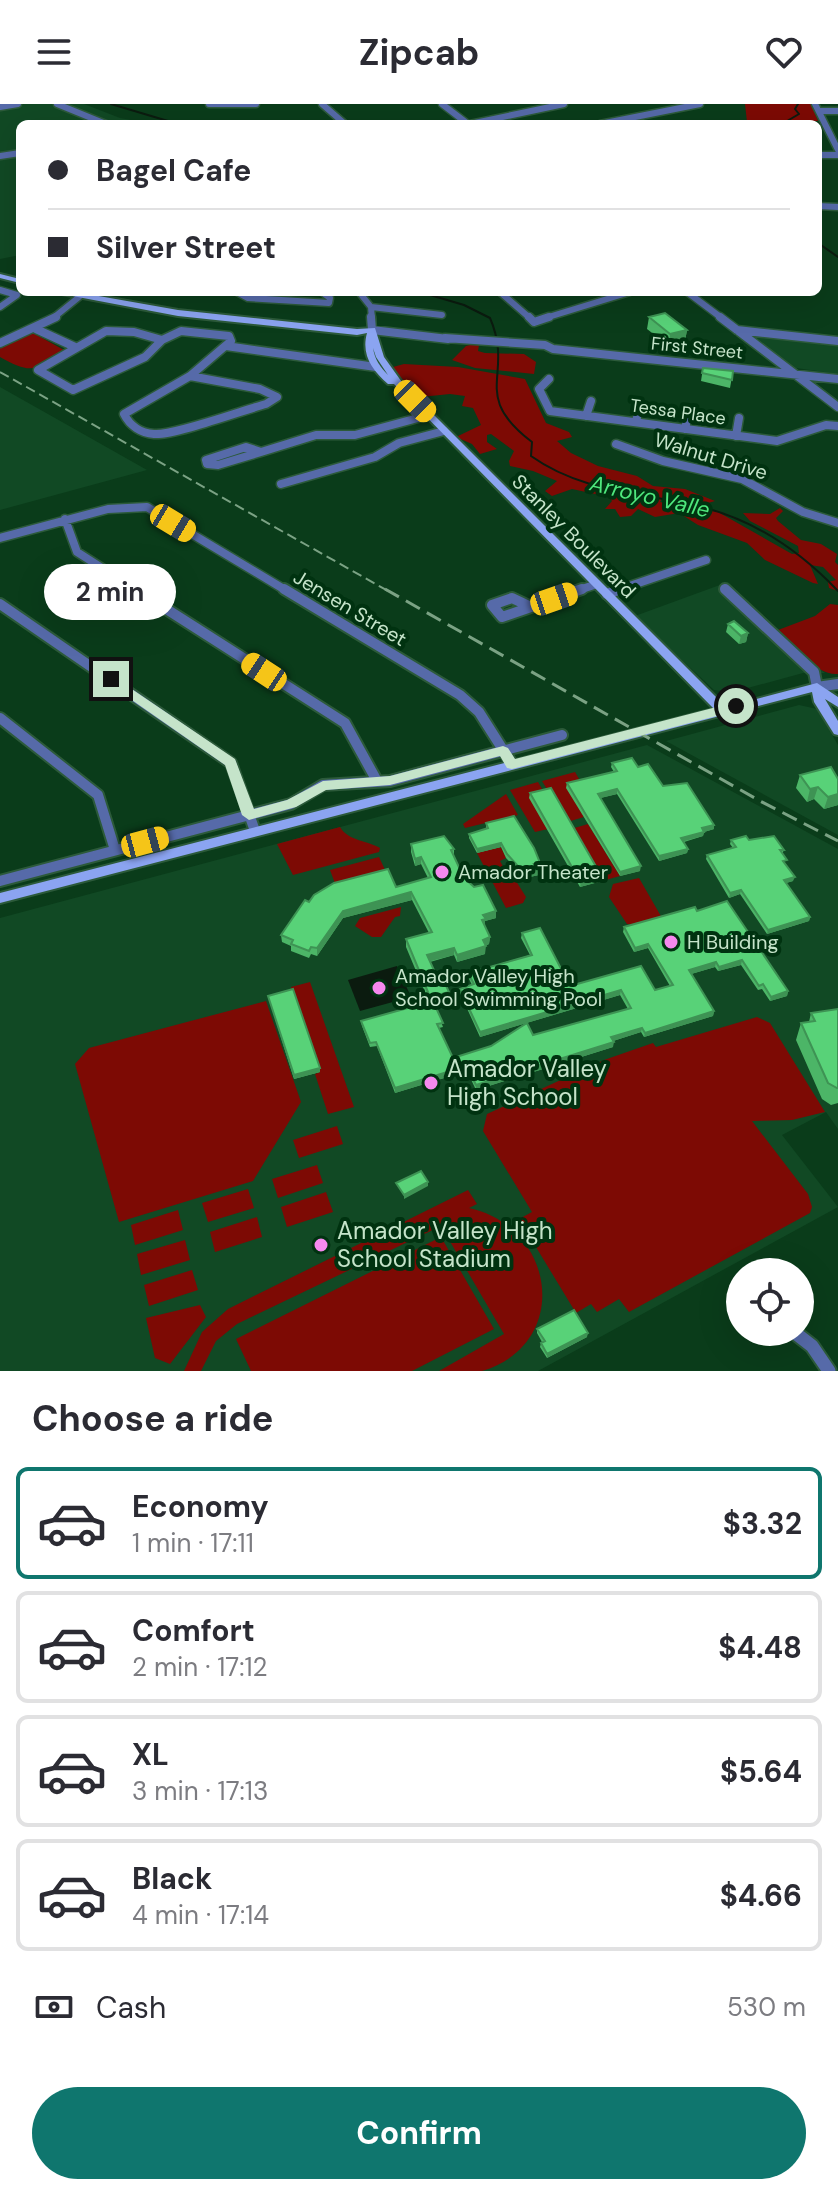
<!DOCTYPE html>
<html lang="en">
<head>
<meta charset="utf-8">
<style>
	body { margin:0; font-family:"DM Sans",sans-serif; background:#f7f7f7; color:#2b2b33; height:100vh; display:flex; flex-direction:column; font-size:30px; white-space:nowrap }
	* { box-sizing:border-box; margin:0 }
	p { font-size:26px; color:#7c7c81 }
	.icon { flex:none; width:44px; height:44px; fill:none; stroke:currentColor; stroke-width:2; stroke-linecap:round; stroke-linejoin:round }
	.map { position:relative; height:1267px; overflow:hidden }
	.panel { display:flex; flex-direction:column; background:#fff; flex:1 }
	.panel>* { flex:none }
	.hud { position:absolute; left:16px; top:16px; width:806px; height:176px; border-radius:12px; box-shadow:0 8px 32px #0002; display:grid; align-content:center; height:176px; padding:0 32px; background:#fff }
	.controls { position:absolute; left:726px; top:1154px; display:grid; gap:16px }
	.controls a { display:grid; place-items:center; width:88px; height:88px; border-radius:50%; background:#fff; box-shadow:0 8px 32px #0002; font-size:40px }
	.end { position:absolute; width:36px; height:36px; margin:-18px; border:10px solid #c5e4ca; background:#111; box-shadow:0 0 0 4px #111 }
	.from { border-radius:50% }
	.bubble { position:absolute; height:56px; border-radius:28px; background:#fff; box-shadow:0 8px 32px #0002; font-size:26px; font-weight:700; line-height:56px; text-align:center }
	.car { position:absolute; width:24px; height:48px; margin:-24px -12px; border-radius:10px; box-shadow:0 0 6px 2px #0007; background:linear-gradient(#f5c518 24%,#345 0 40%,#f5c518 0 76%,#345 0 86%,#f5c518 0) }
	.hud b { display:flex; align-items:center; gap:28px; height:76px; font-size:30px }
	.hud b+b { border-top:2px solid #e1e1e2 }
	.hud i { width:20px; height:20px; background:#2b2b33 }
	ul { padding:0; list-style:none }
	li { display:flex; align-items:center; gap:24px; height:112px; margin:0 16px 12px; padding:0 16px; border:4px solid #e1e1e2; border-radius:12px }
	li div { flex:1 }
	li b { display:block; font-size:30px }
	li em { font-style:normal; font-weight:700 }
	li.active { border-color:#0f766e }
	li>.icon { width:72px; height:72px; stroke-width:1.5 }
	h2 { padding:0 32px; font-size:36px; line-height:96px }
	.pay { display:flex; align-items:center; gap:20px; height:88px; padding:0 32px; font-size:30px }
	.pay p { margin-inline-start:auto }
	.cta { display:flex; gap:16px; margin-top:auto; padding:16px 32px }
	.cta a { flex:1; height:92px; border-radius:48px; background:#0f766e; color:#fff; font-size:32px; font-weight:700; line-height:92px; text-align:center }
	header { display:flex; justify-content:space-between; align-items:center; height:104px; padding:0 32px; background:#fff; font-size:36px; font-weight:700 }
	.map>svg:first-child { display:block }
	.built { fill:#114924 }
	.green { fill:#7d0a04 }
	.water { fill:#0b1b0f }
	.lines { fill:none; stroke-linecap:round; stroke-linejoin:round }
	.stream { stroke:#0b1b0f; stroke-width:2 }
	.minor-far3-casing { stroke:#2c5a3a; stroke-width:9 }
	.minor-far2-casing { stroke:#2c5a3a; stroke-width:11 }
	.minor-far1-casing { stroke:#2c5a3a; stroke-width:14 }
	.minor-casing { stroke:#2c5a3a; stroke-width:17 }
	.major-casing { stroke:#2c5a3a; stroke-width:4 }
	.minor-far3 { stroke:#566aa9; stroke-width:6 }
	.minor-far2 { stroke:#566aa9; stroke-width:8 }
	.minor-far1 { stroke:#566aa9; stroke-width:10 }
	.minor { stroke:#566aa9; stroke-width:13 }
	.major { fill:#8ba4f1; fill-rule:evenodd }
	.rail-far1 { stroke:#7ba284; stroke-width:2; stroke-dasharray:10 5; stroke-linecap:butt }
	.rail { stroke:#7ba284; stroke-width:3; stroke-dasharray:16 8; stroke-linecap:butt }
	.wall { fill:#4cb567 }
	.shaded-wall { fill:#3e9354 }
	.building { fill:#58d278; stroke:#3e9354; stroke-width:2 }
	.route { fill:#c5e4ca }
	.poi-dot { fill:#f589ee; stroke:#003210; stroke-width:3 }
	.labels { text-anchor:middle; stroke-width:8; stroke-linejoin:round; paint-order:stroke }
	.far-street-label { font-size:18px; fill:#c5e4ca; stroke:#003210 }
	.street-label { font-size:20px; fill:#c5e4ca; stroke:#003210 }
	.poi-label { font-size:20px; fill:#c5e4ca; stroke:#003210; text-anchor:start }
	.water-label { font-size:22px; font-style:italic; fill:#4ee87d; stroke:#003210 }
	.near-poi-label { font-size:24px; fill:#c5e4ca; stroke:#003210; text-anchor:start }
</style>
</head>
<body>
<header><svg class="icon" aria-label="menu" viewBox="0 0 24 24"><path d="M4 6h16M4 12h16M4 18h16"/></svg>Zipcab<svg class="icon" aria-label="heart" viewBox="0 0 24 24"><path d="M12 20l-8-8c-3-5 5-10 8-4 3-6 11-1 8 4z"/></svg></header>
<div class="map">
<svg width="838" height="1267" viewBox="0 0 838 1267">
	<rect width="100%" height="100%" fill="#0a3c1a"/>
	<path class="built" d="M24,0H84L120,14L153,20H20V151L0,155V5Z
		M748,228L838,239V270L796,264Z
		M0,283L55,314L147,366L0,406Z
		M728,478L787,535L825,569H803L733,588L714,586L635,512Z
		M799,601L817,605L838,641V731L666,637Z
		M647,641L838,745V1025L826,1008L782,1031L838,1103L538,1267H0V814Z"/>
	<path class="green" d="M745,0H811L818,17L747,18Z
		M33,229L64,246C35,268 31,270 0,253V242Z
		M474,240L479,241L478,247L485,249L524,250L536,258L534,270L475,264L452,256L466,242Z
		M404,260L458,263L525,275L546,319L569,328L572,333L557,337L571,349L598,362L637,372L653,382L685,385L715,397L701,401L691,395L663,393L660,398L718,408L792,450L799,449L798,442L750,417L743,409L770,410L780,404L783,407L776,414L778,417L801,436L821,440L837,450L835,458L838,461V487L829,484L828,478L836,476L823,463L810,461L818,480L813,479L765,456L747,439L698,421L679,409L655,413L638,405L631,412L620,413L615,405H605L612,397L609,393L572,385L552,392L545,387L557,377L533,367L510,362L509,357L514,347L491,330L487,331V338L497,345L480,350L472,340L456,333L481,321L473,304L462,302L465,292L450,290L421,293L393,266V263Z
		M830,500L838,501V570C816,572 793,541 778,526L815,512Z
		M575,668L582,680L567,684L584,713L567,718L542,677Z
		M538,678L545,690L548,725L535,728L510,686Z
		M506,690L518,711L465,724L463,720Z
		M588,720L620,772L602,777L571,725Z
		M340,723C348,737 369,737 380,744L379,748L293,771L277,740Z
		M501,743L506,754L500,757L511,777H516L526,793L523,799L506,804L477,749Z
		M379,753L386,768L336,782L330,766Z
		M639,774L662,814L640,821L627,820L609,793L613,780Z
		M401,803L400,812L395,813L381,833H372L355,822L360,814Z
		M310,878L354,1003L328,1010L315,970L320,968L291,883Z
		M266,897L301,998L253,1077L119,1118L75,960L89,944Z
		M757,913L770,919L825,1008L792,1016L752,1017L808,1090L812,1103L810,1109L629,1208L619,1195L597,1208L591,1200L576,1209L519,1115L532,1108L483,1027L487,1010L604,956L653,939L656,943Z
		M337,1022L343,1040L299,1054L293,1036Z
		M317,1061L323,1079L278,1094L272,1075Z
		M248,1085L254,1104L208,1118L202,1099Z
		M468,1086L477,1100L469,1104C556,1123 572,1240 482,1267C470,1267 452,1267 439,1267L504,1230L441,1122L237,1220L216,1237L201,1267H184L202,1228L228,1205Z
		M326,1088L333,1108L287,1123L281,1103Z
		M178,1106L183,1126L135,1141L131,1121Z
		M257,1113L262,1133L215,1148L210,1128Z
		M441,1133L494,1225L412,1267H251L236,1235Z
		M185,1136L190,1156L141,1171L137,1150Z
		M192,1166L198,1186L149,1202L144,1181Z
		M200,1201L206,1213L170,1260L155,1254L146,1214Z"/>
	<path class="water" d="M397,862L411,893L360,907L348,876Z"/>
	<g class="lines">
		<path class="stream" d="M111,0L178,20
			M782,20L799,10L795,5L798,0
			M818,139L838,153
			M420,188L464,201L490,214C515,272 469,290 532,338L531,352C580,387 636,388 693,401C750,413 798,445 838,487"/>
		<defs>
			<path id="minor-far3" d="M57,0L106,20
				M209,0H256
				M322,0L345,20
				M442,0L468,20
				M815,0L838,46
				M0,3L18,0
				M819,7H838
				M470,20L564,0
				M600,20L700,0
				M818,51H838
				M0,52L20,49
				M818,102L838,103
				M0,186L17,191L0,203
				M237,188L248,194L329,199L330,194L322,188
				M359,188L371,203L372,215
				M500,188L531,215
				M687,188L723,215
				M371,203L442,211
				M52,215L79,193
				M542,215L630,188"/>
			<path id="minor-far2" d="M371,213L372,226L448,235
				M529,213L534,218L549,213
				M720,213L838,303
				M36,225L75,243
				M737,226L838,237
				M106,227L134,228L162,236L145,253L73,286L38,266Z
				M445,234L545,241L553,245L838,275
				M162,236L181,227L229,232L231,237L190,272
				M0,239L56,213
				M226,242L376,263
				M190,272L260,285L277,293L266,300C244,306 173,332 154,330C141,329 130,322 124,310Z
				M549,275L539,285L550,307L777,337L826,321L838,322
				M586,312L591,297
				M636,318L639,304
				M685,325L689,307
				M736,332L739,314
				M616,340L663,357L742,375L803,408L838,419
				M246,343L261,348L218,361L207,360L206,356Z
				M261,348L316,331H355L429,311
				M281,380L375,353L399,339L444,327
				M65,415L77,448L138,487
				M0,434L108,405L147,403L287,487
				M725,485L727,487
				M576,487L597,480
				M615,487L706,456"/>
			<path id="minor-far1" d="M135,485L345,619L377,677
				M284,485L460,591L479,608L512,660
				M725,485L814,568L817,583L838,580
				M607,490L621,485
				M512,494L531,503L502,513L492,501Z
				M0,500L231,659L255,727
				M531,503L582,485
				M0,614L98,691L115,746
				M0,777L291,700L323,681L390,677L562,631"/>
			<path id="minor" d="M794,1228L812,1242L829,1267"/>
			<path id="major" d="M0,170L20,175V179L0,174Z
				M58,188H76L178,206L357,225L375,224L384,253L404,281L726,603L817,579L838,593V603L825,595L838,617V631L834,630L814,598L812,588L0,799V789L714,605L394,280H388C372,266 361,251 367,229L357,231L178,212L62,190ZM373,244L376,253L388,271C380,263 375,256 373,244Z"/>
		</defs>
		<use href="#minor-far3" class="minor-far3-casing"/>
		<use href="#minor-far2" class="minor-far2-casing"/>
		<use href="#minor-far1" class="minor-far1-casing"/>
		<use href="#minor" class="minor-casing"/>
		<use href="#major" class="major-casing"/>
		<use href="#minor-far3" class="minor-far3"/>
		<use href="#minor-far2" class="minor-far2"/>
		<use href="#minor-far1" class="minor-far1"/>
		<use href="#minor" class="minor"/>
		<use href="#major" class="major"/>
		<path class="rail-far1" d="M0,268L388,487"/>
		<path class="rail" d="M385,485L760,697L838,737"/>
	</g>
	<path class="wall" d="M649,213L687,226L685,237L669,242L647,225Z
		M703,264L733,267L730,284L701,277Z
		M728,520L748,529L746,538L739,540L726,528Z
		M612,659L638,663L714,721V725L704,728L703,732L684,738L688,745L687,749L659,757L617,690L600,694L640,767L620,772L566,684L567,679L614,668L611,663Z
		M800,671L838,675V701L824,705L814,695L807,698L796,684Z
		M530,689L602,773V777L580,783L529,694Z
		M486,719L539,763L537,764L539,766V771L525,774L506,754L501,743L477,749L469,734V730L486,725Z
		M731,736H749L784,746L782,750L785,760L793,777L786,779L810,813L809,817L767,830L740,790L729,794L706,755L707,751L733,744L730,740Z
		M411,740L454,745V752L464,774L496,807V814L485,817V822L490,833L489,840L485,842V850L457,858L454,851L430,858L438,875L449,888V895L434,899L443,923L439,924L453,954L628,905L620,891L480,933L460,889V885L472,881L468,873V869L530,851L521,834L522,829L570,882L655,886L670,882L648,844L634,848L623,828L624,823L697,807L788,887L787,892L770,897L762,885L758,886L741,861L718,867L715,863L691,870L714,907L713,912L644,933L641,928L613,937V943L476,986L467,967L395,989L377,942L370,943L362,922L361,917L429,898L406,843V835L429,829L412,796L343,814L317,852L311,850L309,854L291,847V842L282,838L281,831L309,798L396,783L428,774L421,760L415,762L411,748Z
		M268,892L320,964V968L294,975Z
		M838,905V999L831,1001L822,995L796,936L801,919L809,918L811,909Z
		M537,1225L587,1233L547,1254L540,1243L541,1239L542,1238L537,1229Z"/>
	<path class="shaded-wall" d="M687,226L685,237L669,242L670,230Z
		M748,529L746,538L739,540L741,532Z
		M818,683L814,695L807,698L810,685Z
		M617,685V690L597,695L598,690Z
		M838,690V701L824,705L828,693Z
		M714,721V725L704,728L703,732L681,738V734L702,724Z
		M501,739V743L477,749V745Z
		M688,745L687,749L659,757V752Z
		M421,753V760L415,762V755Z
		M641,762L640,767L620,772V768Z
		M539,766V771L525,774V770Z
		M602,773V777L580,783L581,779Z
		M795,773L793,777L783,780L784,776Z
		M741,786L740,790L729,794L730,789Z
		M411,788L412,796L343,814L317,852V844L343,807Z
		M496,807V814L485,817V822L482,816L483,811Z
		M810,813L809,817L767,830L768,826Z
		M490,833L489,840L482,843L483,836Z
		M648,840V844L634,848L635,844Z
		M486,842L485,850L457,858V851Z
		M454,844V851L427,858V851Z
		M742,856L741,861L718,867L719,863Z
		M716,858L715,863L688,871L689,866Z
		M621,886L620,891L480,933V928Z
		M788,887L787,892L770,897L771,893Z
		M449,888V895L430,900V893Z
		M714,907L713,912L644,933L645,929Z
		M642,924L641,928L610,938L611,933Z
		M614,938L613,943L476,986V981Z
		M467,962V967L395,989V984Z
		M320,964V968L294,975V971Z
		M428,1078V1082L404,1095V1091Z
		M588,1229L587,1233L547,1254V1250Z"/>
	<path class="building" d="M665,209L687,226L670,230L649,213Z
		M703,264L733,267L732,276L702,269Z
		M734,517L748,529L741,532L728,520Z
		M632,654L638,663L648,660L663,682L687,679L714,721L702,724L704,728L681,734L688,745L659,752L617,685L598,690L641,762L620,768L567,679L617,667L612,659Z
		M831,663L838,675V690L828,693L818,683L810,685L800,671Z
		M551,684L602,773L581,779L530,689Z
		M514,712L534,744L540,759L534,760L539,766L525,770L507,750L501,739L477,745L469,730L488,724L486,719Z
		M444,732L454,745L451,746L464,774L474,783L483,781L496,807L483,811L486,815L482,816L490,833L483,836L486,842L457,851L454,844L427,851L438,875L442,873L449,888L430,893L406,835L432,828L411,788L343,807L317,844L311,843L309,847L291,840L293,836L281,831L305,796L309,798L314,791L334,779L388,765L396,783L431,773L421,753L415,755L411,740Z
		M746,732L749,736L774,732L784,746H780L787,756L783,757L795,773L784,776L810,813L768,826L741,786L730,789L707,751L736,743L731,736Z
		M727,797L788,887L771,893L763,880L759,882L742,856L719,863L716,858L689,866L714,907L645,929L642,924L611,933L614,938L476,981L467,962L395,984L376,938L370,939L361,917L433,897L443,919L437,920L453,954L491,942L527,919L533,931L631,904L621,886L480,928L460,885L474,880L468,869L532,851L522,829L540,824L570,882L641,862L655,886L673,881L648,840L635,844L624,823L695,803L697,807Z
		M293,885L320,964L294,971L268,892Z
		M838,905V984H837L828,979L801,919L815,917L811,909Z
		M421,1067L428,1078L404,1091L396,1079Z
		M574,1206L588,1229L547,1250L541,1239L545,1237L537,1225Z"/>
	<path class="route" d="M111,571L235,655L254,705L287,696L323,677L390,672L503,642L508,644L515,655L736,598L742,602L736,607L512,665L507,664L500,652L390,681L326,686L296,703L249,716L242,711L225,661L106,578V572Z"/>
	<g class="poi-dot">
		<circle cx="442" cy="768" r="8"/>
		<circle cx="671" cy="838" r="8"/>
		<circle cx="379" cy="884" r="8"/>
		<circle cx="431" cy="979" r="8"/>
		<circle cx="321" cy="1141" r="8"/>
	</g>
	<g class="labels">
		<g class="far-street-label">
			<text transform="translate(697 244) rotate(6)" y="6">First Street</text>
			<text transform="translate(678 308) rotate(8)" y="6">Tessa Place</text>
		</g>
		<g class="street-label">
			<text transform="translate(711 352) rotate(17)" y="7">Walnut Drive</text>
			<text transform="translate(574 432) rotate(45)" y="7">Stanley Boulevard</text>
			<text transform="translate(350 504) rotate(31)" y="7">Jensen Street</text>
		</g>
		<g class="poi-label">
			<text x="458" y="775">Amador Theater</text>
			<text x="687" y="845">H Building</text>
			<text x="395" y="879">Amador Valley High<tspan x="395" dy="23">School Swimming Pool</tspan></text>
		</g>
		<g class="water-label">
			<text transform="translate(650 392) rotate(13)" y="8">Arroyo Valle</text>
		</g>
		<g class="near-poi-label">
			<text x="447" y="973">Amador Valley<tspan x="447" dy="28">High School</tspan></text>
			<text x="337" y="1135">Amador Valley High<tspan x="337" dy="28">School Stadium</tspan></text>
		</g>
	</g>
</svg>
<div class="controls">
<a><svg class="icon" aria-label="locate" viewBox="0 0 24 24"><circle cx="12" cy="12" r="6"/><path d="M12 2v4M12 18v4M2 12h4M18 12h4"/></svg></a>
</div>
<i class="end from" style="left:736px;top:602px"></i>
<i class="end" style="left:111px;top:575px"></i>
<div class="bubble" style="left:44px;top:460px;width:132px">2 min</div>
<i class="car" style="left:415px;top:297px;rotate:135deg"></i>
<i class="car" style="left:173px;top:419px;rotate:121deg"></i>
<i class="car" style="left:554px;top:495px;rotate:71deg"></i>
<i class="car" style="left:264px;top:568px;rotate:303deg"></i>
<i class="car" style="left:145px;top:738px;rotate:75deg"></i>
<div class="hud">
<b><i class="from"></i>Bagel Cafe</b>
<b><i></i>Silver Street</b>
</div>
</div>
<section class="panel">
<h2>Choose a ride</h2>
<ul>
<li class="active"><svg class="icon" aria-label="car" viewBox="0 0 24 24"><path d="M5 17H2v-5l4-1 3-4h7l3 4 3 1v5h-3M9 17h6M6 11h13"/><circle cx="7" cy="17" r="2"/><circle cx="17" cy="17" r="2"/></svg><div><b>Economy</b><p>1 min · 17:11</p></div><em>$3.32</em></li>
<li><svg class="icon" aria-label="car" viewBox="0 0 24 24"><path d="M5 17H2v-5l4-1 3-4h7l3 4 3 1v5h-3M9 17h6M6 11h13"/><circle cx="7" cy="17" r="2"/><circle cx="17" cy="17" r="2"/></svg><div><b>Comfort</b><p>2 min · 17:12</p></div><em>$4.48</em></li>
<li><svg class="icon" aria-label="car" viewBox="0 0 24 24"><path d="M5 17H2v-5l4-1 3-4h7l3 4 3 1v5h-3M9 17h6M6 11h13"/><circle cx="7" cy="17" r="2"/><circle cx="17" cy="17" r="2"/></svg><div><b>XL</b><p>3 min · 17:13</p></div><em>$5.64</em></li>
<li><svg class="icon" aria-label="car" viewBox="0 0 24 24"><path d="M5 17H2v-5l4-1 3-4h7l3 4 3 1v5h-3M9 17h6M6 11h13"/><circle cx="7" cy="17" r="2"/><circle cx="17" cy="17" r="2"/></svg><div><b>Black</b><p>4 min · 17:14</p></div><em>$4.66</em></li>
</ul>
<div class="pay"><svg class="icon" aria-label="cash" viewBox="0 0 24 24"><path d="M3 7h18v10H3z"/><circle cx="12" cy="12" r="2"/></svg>Cash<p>530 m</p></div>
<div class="cta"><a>Confirm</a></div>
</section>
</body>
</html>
